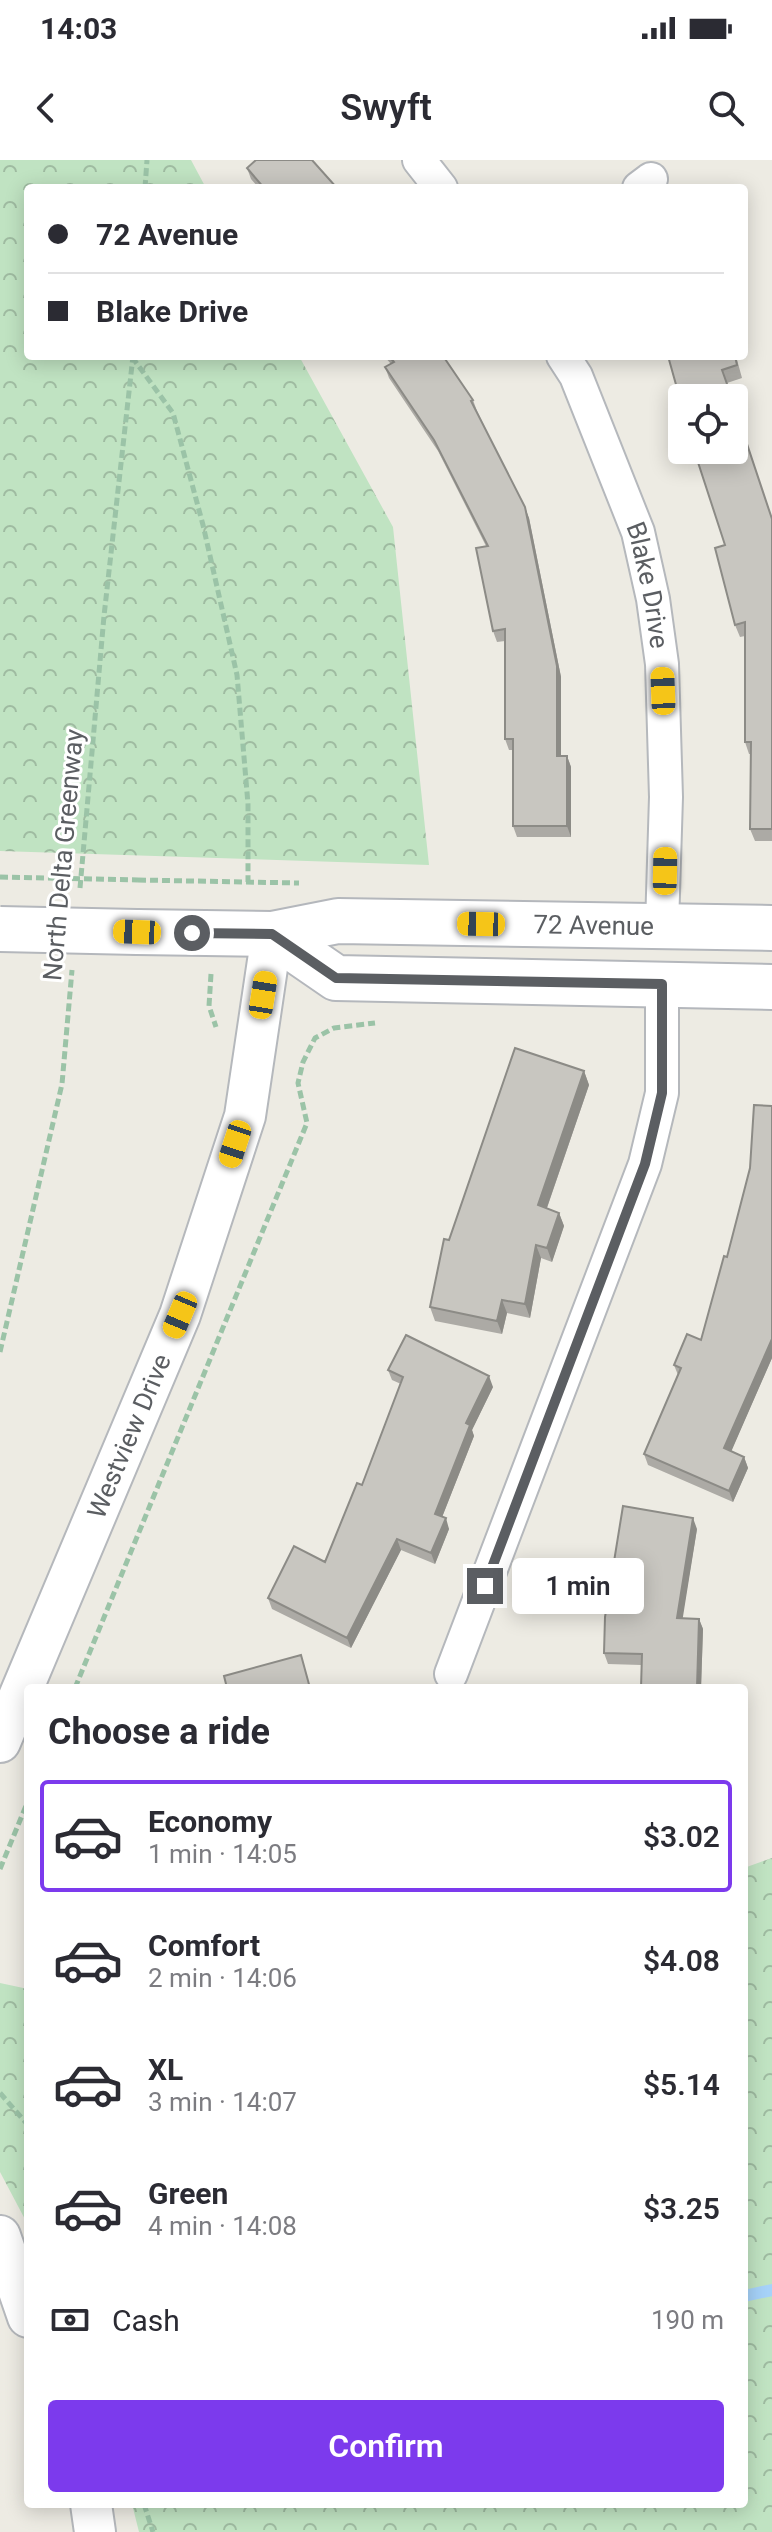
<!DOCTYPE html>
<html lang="en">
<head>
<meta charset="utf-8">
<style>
	body { margin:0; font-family:Roboto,sans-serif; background:#f7f7f7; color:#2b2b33; height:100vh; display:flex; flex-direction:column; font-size:30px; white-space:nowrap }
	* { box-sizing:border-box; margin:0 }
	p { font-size:26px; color:#7c7c81 }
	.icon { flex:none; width:44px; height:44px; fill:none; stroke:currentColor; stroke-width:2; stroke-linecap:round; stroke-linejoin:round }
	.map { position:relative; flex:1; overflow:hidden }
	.drawer { position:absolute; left:24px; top:1524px; width:724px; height:824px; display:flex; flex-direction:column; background:#fff; border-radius:8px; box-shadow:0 4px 20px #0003 }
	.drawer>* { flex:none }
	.hud { position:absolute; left:24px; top:24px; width:724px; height:176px; border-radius:8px; box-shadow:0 4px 20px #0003; display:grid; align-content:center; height:176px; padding:0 24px; background:#fff }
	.tools { position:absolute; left:668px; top:224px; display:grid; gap:16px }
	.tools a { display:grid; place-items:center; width:80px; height:80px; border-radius:8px; background:#fff; box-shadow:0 4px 20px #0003; font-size:40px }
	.end { position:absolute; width:36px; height:36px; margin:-18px; border:10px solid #5b5e62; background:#fff; box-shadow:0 0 0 4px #fff }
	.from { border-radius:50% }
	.bubble { position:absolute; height:56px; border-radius:8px; background:#fff; box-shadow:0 4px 20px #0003; font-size:26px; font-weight:600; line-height:56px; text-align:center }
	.car { position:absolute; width:24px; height:48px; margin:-24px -12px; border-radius:10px; box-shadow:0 0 6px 2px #0007; background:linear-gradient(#f5c518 24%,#345 0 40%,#f5c518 0 76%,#345 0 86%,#f5c518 0) }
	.hud b { display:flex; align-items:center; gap:28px; height:76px; font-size:30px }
	.hud b+b { border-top:2px solid #e1e1e2 }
	.hud i { width:20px; height:20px; background:#2b2b33 }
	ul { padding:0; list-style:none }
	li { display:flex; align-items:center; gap:24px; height:112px; margin:0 16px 12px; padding:0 8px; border:4px solid transparent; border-radius:8px }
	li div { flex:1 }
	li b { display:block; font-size:30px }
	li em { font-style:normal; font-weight:600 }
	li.on { border-color:#7c3aed }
	li>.icon { width:72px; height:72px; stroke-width:1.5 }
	h2 { padding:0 24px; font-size:36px; line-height:96px }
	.pay { display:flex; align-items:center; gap:20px; height:88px; padding:0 24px; font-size:30px }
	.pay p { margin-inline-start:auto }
	.button { display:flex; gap:16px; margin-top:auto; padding:16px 24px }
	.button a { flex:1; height:92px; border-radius:8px; background:#7c3aed; color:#fff; font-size:32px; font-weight:600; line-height:92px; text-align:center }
	.status { display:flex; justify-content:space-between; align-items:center; height:56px; padding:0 40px; background:#fff; direction:ltr }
	.status svg { height:22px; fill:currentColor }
	header { display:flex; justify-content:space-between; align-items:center; height:104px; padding:0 24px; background:#fff; font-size:36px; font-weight:600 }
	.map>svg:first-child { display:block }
	.forest { fill:url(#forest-crowns) }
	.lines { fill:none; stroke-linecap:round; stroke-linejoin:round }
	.stream { stroke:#a6d2f9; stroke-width:12 }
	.minor-casing { stroke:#b5b8bc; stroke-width:36 }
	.tertiary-casing { stroke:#b5b8bc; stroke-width:44 }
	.secondary-casing { stroke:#b4b7bc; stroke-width:48 }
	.path { stroke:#9bc3a7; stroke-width:5; stroke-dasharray:8 4; stroke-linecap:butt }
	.minor { stroke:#fff; stroke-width:32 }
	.tertiary { stroke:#fff; stroke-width:40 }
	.secondary { stroke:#fff; stroke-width:44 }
	.secondary-bridge-casing { stroke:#b4b7bc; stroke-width:48; stroke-linecap:butt }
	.path-bridge { stroke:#9bc3a7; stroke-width:5; stroke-dasharray:8 4; stroke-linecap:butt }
	.secondary-bridge { stroke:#fff; stroke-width:44 }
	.wall { fill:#acaaa5 }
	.shaded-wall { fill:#8c8b86 }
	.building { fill:#c8c6c0; stroke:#8c8b86; stroke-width:2 }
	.route { stroke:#5b5e62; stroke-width:10 }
	.labels { text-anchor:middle; stroke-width:6; stroke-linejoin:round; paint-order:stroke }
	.street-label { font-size:26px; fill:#5b5e62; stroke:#fff }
</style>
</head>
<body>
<div class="status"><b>14:03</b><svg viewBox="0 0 49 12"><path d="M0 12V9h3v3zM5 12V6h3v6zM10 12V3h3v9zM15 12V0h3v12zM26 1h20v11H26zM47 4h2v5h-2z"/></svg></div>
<header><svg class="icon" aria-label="back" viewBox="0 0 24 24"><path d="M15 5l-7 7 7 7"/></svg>Swyft<svg class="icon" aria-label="search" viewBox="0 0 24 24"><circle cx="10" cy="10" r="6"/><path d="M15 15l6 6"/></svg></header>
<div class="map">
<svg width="772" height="2372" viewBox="0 0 772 2372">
	<defs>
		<pattern id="forest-crowns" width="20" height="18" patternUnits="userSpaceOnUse" patternTransform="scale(2)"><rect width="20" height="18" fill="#c0e3c2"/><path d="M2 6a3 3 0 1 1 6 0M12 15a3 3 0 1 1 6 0" fill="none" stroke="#9fbba1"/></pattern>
	</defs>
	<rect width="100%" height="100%" fill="#edebe3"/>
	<path class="forest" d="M0,0H191L206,28H28V196H299L393,367L429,705L0,691Z
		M772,1698V2372H139L132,2344H744V1708Z
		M0,1823L28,1829V2065L0,2012Z"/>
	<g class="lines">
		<path class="stream" d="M744,2136L772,2130"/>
		<defs>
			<g id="minor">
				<path d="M419,0L441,28"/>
				<path d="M639,28L651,19"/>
				<path id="s1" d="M563,196L576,216L638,372L653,439L662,504L666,637L662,766"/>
				<path d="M451,1514L645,1004L662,933V824"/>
			</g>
			<g id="tertiary">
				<path id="s2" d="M0,1582L180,1155L245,956L272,774"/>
				<path d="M0,2076L28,2157"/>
				<path d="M91,2344L95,2372"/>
			</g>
			<g id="secondary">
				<path id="s3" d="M137,772L272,774L338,761L772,768"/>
				<path d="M272,774L336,818L772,827"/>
			</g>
		</defs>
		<use href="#minor" class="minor-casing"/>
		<use href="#tertiary" class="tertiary-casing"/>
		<use href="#secondary" class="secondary-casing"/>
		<path class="path" d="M145,28L147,0
			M132,197L173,253L203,365L237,515L248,644V722
			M138,720L299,723
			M80,728L104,456L133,196
			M211,814L209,846L216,867
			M0,1192L62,924L72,810
			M75,1528L307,963L298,923L303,902L315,878L334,868L375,863
			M0,1709L28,1641
			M0,1933L28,1965
			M144,2344L153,2372"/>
		<use href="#minor" class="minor"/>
		<use href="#tertiary" class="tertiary"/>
		<use href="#secondary" class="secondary"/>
		<defs>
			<path id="secondary-bridge" d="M0,769L137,772"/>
		</defs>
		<use href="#secondary-bridge" class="secondary-bridge-casing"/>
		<path class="path-bridge" d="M0,717L138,720"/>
		<use href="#secondary-bridge" class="secondary-bridge"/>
	</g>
	<path class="wall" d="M247,8L337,28H259L251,19Z
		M384,196H443L473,240L477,251L529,358L561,517V596H567L571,607V677H517L513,666V590H509L505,579V481L497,482L493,471L486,386L438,291L389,218L385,207L391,204Z
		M736,196L742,218L682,238Z
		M772,358V681H755L750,669V594H749L745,582V476L740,477L735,465Z
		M584,911L589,925L547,1048L559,1053L564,1066L552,1102L541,1098L530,1158L507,1153L502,1174L435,1161L430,1147L449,1080Z
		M772,946V1198L731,1291L744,1297L748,1308L733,1342L648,1305L644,1294L678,1215L674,1205L701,1180L727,1097L750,1008Z
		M388,1210L493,1227L472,1270L474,1276L442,1357L449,1369L435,1404L401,1390L351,1488L272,1449L268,1438L325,1402L362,1325L401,1224L392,1220Z
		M697,1369L682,1458L699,1459L703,1469L701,1528H641V1505L608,1504L604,1493Z"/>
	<path class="shaded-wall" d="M525,347L529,358L561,517V607L557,596Z
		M567,596L571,607V677L567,666Z
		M584,911L589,925L543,1059L538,1045Z
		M559,1053L564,1066L552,1102L547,1088Z
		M536,1085L541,1098L530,1158L525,1144Z
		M502,1140L507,1153L502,1174L497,1161Z
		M772,1179V1198L728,1299L724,1288Z
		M489,1216L493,1227L472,1270L474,1276L439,1365L435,1354L466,1263Z
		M744,1297L748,1308L733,1342L729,1331Z
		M446,1358L449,1369L435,1404L431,1393Z
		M693,1358L697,1369L681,1469L677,1458Z
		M397,1379L401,1390L351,1488L347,1478Z
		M699,1459L703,1469L701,1528H697Z"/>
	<path class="building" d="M256,0H312L337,28H264L247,8Z
		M389,196H443L473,240L471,241L525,347L557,506V596H567V666H513V579H505V469L493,471L476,388L488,386L434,280L385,207L394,202Z
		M668,196H735L737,205L722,210L732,238H682V246Z
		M734,245L772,359V669H750L751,582H745V462L735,465L715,388L725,385L694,290H734Z
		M515,888L584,911L538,1045L559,1053L547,1088L536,1085L525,1144L502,1140L497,1161L430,1147L444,1079L449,1080Z
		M754,945L772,946V1179L724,1288L744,1297L729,1331L644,1294L681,1208L674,1205L687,1174L701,1180L724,1096L727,1097L750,1008Z
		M406,1175L489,1216L466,1263L470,1265L435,1354L446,1358L431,1393L397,1379L347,1478L268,1438L294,1386L325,1402L357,1323L362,1325L403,1217L388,1210Z
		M623,1346L693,1358L677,1458L699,1459L697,1528H641L642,1494L604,1493L605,1457Z
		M301,1495L310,1528H227L224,1516Z"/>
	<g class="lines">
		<path class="route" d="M192,773L272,774L336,818L662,824V933L645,1004L485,1426"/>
	</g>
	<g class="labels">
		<g class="street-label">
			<text dy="9" stroke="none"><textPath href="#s1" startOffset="246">Blake Drive</textPath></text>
			<text transform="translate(63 695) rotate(-85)" y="9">North Delta Greenway</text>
			<text dy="9" stroke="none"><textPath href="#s3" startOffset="458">72 Avenue</textPath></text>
			<text dy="9" stroke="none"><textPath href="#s2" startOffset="332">Westview Drive</textPath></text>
		</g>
	</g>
</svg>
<div class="tools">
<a><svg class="icon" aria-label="locate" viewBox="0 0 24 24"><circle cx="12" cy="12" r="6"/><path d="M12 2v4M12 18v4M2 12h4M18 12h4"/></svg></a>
</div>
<i class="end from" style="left:192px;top:773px"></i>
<i class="end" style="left:485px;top:1426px"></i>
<div class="bubble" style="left:512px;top:1398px;width:132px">1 min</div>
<i class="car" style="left:663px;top:531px;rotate:358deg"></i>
<i class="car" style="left:665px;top:711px;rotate:1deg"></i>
<i class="car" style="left:481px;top:764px;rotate:271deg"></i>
<i class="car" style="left:137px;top:772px;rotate:272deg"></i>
<i class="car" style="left:263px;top:835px;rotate:9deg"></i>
<i class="car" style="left:235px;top:984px;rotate:198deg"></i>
<i class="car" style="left:180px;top:1155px;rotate:203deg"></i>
<div class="hud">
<b><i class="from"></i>72 Avenue</b>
<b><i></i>Blake Drive</b>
</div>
<section class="drawer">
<h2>Choose a ride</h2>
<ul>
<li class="on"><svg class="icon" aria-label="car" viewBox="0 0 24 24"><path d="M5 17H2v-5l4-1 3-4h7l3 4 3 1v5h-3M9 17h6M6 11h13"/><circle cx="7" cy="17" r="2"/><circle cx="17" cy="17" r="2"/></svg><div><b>Economy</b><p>1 min · 14:05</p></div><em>$3.02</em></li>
<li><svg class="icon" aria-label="car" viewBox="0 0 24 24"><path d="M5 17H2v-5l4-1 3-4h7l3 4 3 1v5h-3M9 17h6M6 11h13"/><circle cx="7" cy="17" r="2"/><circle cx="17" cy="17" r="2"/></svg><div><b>Comfort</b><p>2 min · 14:06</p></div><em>$4.08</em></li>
<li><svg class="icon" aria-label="car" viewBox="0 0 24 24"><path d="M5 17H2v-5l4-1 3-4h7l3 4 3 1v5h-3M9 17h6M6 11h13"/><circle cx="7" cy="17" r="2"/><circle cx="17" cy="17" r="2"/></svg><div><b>XL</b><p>3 min · 14:07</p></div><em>$5.14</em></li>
<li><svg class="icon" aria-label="car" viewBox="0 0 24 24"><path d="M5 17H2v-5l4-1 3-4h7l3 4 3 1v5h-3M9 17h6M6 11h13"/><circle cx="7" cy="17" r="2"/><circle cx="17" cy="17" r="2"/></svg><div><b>Green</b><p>4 min · 14:08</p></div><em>$3.25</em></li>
</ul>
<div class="pay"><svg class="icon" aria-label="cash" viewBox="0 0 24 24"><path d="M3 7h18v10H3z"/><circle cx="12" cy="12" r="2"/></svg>Cash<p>190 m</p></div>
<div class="button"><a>Confirm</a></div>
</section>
</div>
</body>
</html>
